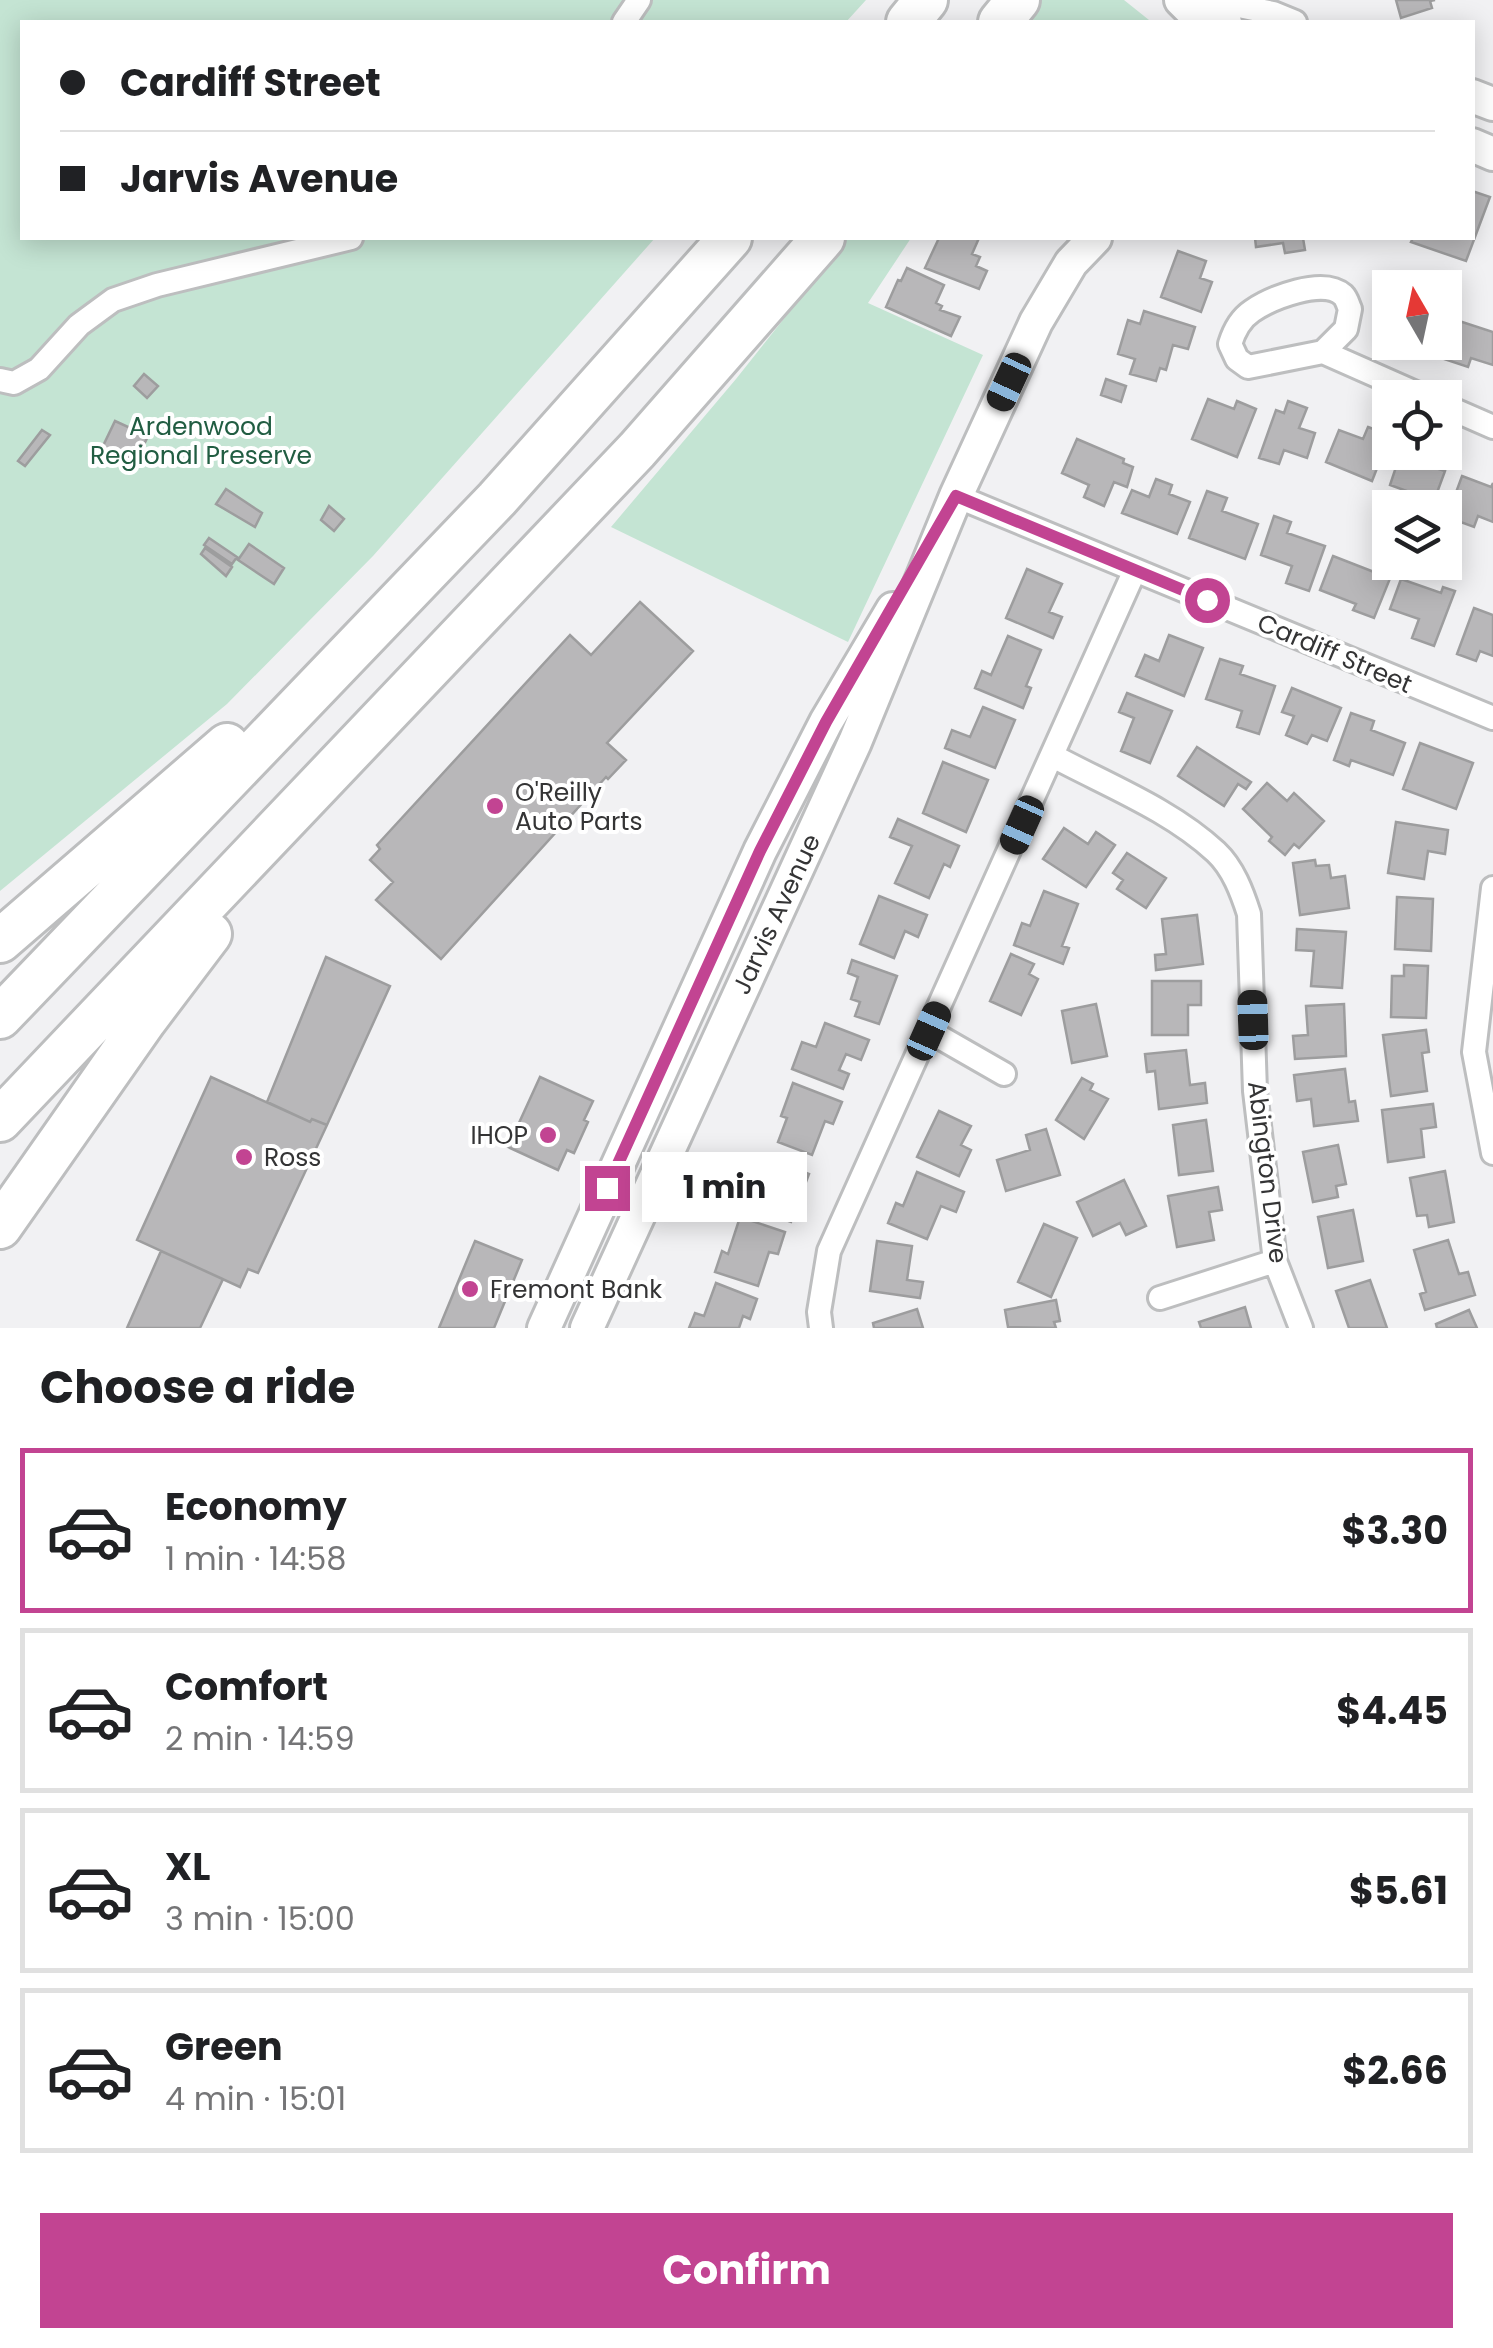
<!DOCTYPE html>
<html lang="en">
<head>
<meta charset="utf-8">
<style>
	body { margin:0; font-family:Poppins,sans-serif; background:#f6f6f6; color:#202124; height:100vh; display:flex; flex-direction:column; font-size:38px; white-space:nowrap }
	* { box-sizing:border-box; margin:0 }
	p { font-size:32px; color:#757577 }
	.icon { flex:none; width:55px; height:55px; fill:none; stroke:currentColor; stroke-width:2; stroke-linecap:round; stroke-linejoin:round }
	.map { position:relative; height:1328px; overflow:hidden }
	.details { display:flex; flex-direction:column; background:#fff; flex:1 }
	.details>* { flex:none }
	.guide { position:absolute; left:20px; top:20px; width:1455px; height:220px; border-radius:0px; box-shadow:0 5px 25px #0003; display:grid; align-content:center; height:220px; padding:0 40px; background:#fff }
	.needle { width:65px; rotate:351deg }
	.controls { position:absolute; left:1372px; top:270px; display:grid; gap:20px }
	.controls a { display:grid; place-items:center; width:90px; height:90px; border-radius:0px; background:#fff; box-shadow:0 5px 25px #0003; font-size:50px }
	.end { position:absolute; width:45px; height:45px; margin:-22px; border:12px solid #c24492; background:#fff; box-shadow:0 0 0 5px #fff }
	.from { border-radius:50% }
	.bubble { position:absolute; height:70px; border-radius:0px; background:#fff; box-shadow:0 5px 25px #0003; font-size:32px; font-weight:700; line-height:70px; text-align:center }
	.car { position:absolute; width:30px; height:60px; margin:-30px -15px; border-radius:12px; box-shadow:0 0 8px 2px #0007; background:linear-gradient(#222 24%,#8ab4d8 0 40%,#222 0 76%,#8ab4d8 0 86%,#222 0) }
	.guide b { display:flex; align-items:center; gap:35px; height:95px; font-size:38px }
	.guide b+b { border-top:2px solid #e0e0e0 }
	.guide i { width:25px; height:25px; background:#202124 }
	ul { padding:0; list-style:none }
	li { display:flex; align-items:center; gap:30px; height:165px; margin:0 20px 15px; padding:0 20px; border:5px solid #e0e0e0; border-radius:0px }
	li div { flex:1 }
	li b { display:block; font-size:38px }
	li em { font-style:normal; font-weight:700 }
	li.current { border-color:#c24492 }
	li>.icon { width:90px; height:90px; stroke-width:1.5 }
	h2 { padding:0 40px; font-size:45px; line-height:120px }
	.button { display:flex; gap:20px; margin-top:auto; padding:20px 40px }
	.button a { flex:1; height:115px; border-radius:0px; background:#c24492; color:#fff; font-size:40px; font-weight:700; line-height:115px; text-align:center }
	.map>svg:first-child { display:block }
	.green { fill:#c4e4d3 }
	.building { fill:#b8b7b9; stroke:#9d9d9e; stroke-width:2.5 }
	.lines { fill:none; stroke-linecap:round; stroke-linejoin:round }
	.street-casing { stroke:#bdbebf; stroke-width:28 }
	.secondary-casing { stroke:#bdbebf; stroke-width:38 }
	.highway-casing { stroke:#bdbebf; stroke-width:48 }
	.street { stroke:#fff; stroke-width:22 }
	.secondary { stroke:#fff; stroke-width:32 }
	.highway { stroke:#fff; stroke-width:42 }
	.route { stroke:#c24492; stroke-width:12 }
	.poi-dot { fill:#c24492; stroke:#fff; stroke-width:4 }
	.labels { text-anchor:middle; stroke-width:8; stroke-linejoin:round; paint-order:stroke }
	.park-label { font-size:25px; fill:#215d42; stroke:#fff }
	.street-label { font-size:25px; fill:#343435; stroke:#fff }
	.poi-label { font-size:25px; fill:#343435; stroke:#fff; text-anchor:start }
</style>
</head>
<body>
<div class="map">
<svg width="1493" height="1328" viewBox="0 0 1493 1328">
	<rect width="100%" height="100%" fill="#f1f1f3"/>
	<path class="green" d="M0,0H866L846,22H22V238H655L373,556L227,704L0,891Z
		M1036,0H1124L1149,20L1018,22Z
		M848,238H911L868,303L983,355L848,642L611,527L736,379Z"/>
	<path class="building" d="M1396,0H1435L1430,1L1432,8L1401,18Z
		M1472,191L1490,197L1466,261L1411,242L1413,238H1472Z
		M939,238H979L972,254L980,257L976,266L987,271L979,289L925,268Z
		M1255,238H1303L1305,250L1285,253L1283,243L1256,247Z
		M1178,251L1206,261L1200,278L1212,282L1201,312L1161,297Z
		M907,268L944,285L936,303L942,306L940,310L960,317L951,336L886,307L898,280L901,281Z
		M1144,311L1195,327L1188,349L1173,345L1166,370L1160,368L1156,381L1130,374L1135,359L1118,354L1128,320L1140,324Z
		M1456,320L1493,332V365L1471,358L1468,367L1444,359Z
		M144,374L158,386L147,398L134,386Z
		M1106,379L1126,386L1121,402L1101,395Z
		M1208,399L1234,409L1237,401L1256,409L1237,457L1192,439Z
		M1288,401L1307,408L1299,428L1315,433L1307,458L1284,450L1279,464L1259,458L1276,410L1284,413Z
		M115,421L148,436L139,455L144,457L140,465L103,446Z
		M1368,427L1390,435L1372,481L1326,462L1339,430L1363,439Z
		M42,430L50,435L25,466L18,461Z
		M1077,439L1124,459L1123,463L1133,467L1127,487L1114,482L1104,506L1084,497L1089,485L1062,473Z
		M1401,452H1431L1426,465L1445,471L1434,501L1390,485Z
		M1462,476L1491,487L1493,483V522L1478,516L1474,527L1447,517Z
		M1156,479L1172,485L1169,494L1190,502L1177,534L1122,513L1132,490L1149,497Z
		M226,489L262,513L255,527L216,504Z
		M1207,491L1227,498L1222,511L1258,524L1245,559L1189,538Z
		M329,506L344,519L334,531L321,520Z
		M1274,516L1291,522L1287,533L1325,546L1309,591L1286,583L1292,566L1261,555Z
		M209,538L237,557L232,564L204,545Z
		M249,544L284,568L274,584L238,560Z
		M205,548L232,567L226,576L201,554Z
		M1333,556L1374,572L1376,565L1393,571L1374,618L1353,610L1356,604L1320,590Z
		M1027,569L1062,584L1049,612L1062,617L1053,638L1006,618Z
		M1401,579L1441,593L1443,587L1455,591L1434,646L1412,638L1419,619L1390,609Z
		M640,602L693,651L607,743L626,760L608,779L606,777L441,959L376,900L393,882L370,860L380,849L377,845L570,635L591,655Z
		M1474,608L1493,615V656L1480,651L1476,661L1457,654Z
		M1169,635L1203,648L1184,696L1136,676L1145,655L1159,661Z
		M1008,636L1041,650L1026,686L1031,688L1023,708L975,688L982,671L991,675Z
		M1220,659L1243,666L1240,674L1275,686L1259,734L1237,727L1242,711L1206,699Z
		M1292,688L1341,708L1327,741L1312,735L1307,744L1286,735L1294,716L1282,712Z
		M1127,693L1172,711L1150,763L1121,751L1134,718L1119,712Z
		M983,707L1015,720L995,768L945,748L952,730L970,737Z
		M1351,713L1374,721L1371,730L1405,743L1393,775L1351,760L1349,766L1334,760Z
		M1420,743L1473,763L1456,809L1403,789Z
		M1197,747L1251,782L1246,789L1238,784L1224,806L1178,776Z
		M943,762L988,780L966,832L923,813Z
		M1267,783L1287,801L1294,793L1324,821L1299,848L1294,844L1285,855L1269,841L1272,837L1243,809Z
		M898,819L959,846L950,867L944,864L929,898L895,883L912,846L890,837Z
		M1396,822L1448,830L1445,854L1428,851L1424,879L1388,873Z
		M1064,828L1088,844L1096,832L1115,845L1086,887L1043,859Z
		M1127,853L1166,878L1146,908L1117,889L1123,880L1113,873Z
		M1315,860L1316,866L1329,865L1331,878L1345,876L1349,908L1300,915L1293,863Z
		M1044,891L1078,904L1062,946L1069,948L1063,964L1014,945L1022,923L1030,926Z
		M879,896L927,915L918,937L905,931L894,958L860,944Z
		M1397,897L1433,899L1431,951L1395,949Z
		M1197,915L1203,964L1156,970L1155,955L1166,954L1162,919Z
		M1297,929L1346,932L1342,988L1311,986L1314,951L1296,950Z
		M1011,954L1034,964L1029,974L1038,979L1021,1015L990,1001Z
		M326,957L390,986L327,1125L312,1119L310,1122L267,1102Z
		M852,960L897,976L879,1024L855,1016L860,1002L851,999L858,977L848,973Z
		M1404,965L1428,966L1426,1018L1391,1017L1392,976H1404Z
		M1152,981H1201V1005H1188V1035H1152Z
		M1096,1004L1107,1056L1072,1063L1062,1011Z
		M1344,1004L1346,1056L1295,1059L1293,1036L1308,1035L1306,1006Z
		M825,1023L869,1040L861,1060L846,1054L839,1070L849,1074L843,1089L792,1069L802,1042L816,1047Z
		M1426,1030L1429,1052L1422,1053L1427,1091L1391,1096L1383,1035Z
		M1186,1050L1190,1085L1205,1083L1207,1103L1159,1109L1155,1071L1147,1072L1145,1054Z
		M1345,1069L1349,1102L1355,1101L1358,1121L1314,1126L1311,1099L1297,1101L1294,1075Z
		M211,1077L310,1122L312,1119L327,1125L258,1273L248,1269L240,1287L137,1240Z
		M540,1077L593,1101L584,1120L588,1122L574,1153L567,1150L558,1170L508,1147Z
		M1082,1078L1093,1084L1090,1090L1108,1099L1084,1139L1056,1120Z
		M793,1083L842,1102L833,1124L825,1121L812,1155L778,1142L787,1118L781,1116Z
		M1433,1104L1436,1127L1421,1129L1424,1157L1388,1162L1382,1110Z
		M939,1111L971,1126L961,1145L971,1150L959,1176L917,1157Z
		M1206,1120L1213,1171L1179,1175L1173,1125Z
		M1046,1129L1060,1175L1006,1191L997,1160L1030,1150L1026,1135Z
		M1338,1145L1346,1184L1336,1186L1338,1197L1313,1202L1303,1152Z
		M786,1165L809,1174L791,1222L757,1210L766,1186L752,1181L758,1167L781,1176Z
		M1445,1171L1454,1222L1429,1227L1427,1215L1417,1216L1410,1178Z
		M917,1172L964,1192L956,1212L941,1206L927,1239L888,1223L896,1203L903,1206Z
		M1124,1180L1146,1226L1126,1235L1120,1223L1093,1236L1077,1202Z
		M1218,1187L1222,1210L1209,1212L1214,1240L1177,1247L1168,1196Z
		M1353,1210L1363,1261L1328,1268L1318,1217Z
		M740,1217L785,1232L778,1254L769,1252L758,1286L715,1272L722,1251L728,1254Z
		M1044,1224L1077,1238L1051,1297L1018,1282Z
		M1448,1240L1459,1274L1468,1272L1475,1295L1425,1310L1420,1294L1426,1292L1414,1250Z
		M475,1241L522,1260L494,1328H439Z
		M877,1241L912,1246L907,1280L923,1282L920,1298L870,1291Z
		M161,1251L223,1279L200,1328H127Z
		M1370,1280L1387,1328H1349L1336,1291Z
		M716,1283L757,1299L750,1319L743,1316L739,1328H689L695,1313L704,1316Z
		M1056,1300L1060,1321L1054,1322L1056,1328L1008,1327L1005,1310Z
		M1245,1307L1251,1328H1201L1199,1322Z
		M917,1309L923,1328H874L873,1323Z
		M1469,1310L1477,1328H1437L1436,1324Z"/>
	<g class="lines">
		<defs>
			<path id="street" d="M1210,0L1273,13L1295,22
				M1200,2L1230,22
				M624,22L639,0
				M1323,352L1346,329L1350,309C1348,305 1347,299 1343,295C1323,277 1271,298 1252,311C1240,319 1234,331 1230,344L1237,359L1248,367L1323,352L1427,398
				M0,380L14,383L39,369L79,325L113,300L157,285L351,238
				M1445,406L1493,427
				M956,496L1493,718
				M1053,756C1107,785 1171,810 1216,852C1233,868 1242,892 1249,914L1255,1091L1275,1261L1301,1328
				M1493,888L1474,1052L1493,1153
				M929,1031L1004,1074
				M1160,1298L1275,1261
				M821,1328L819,1312L829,1251L1135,570"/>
			<path id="secondary" d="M1181,0L1203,22
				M1472,96L1493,104
				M1472,145L1493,154
				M544,1328L760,851L826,722L893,609
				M587,1328L855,742L956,496L1036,322L1071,263L1095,238"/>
			<path id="highway" d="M908,22L926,0
				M1000,22L1018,0
				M0,941L227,745
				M0,1017L497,499L730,238
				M0,1120L637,450L823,238
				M0,1227L145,1020L210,934"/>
		</defs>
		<use href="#street" class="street-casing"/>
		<use href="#secondary" class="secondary-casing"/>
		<use href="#highway" class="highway-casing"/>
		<use href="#street" class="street"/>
		<use href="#secondary" class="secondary"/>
		<use href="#highway" class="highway"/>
	</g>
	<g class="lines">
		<path class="route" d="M607,1188L760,851L826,722L956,496L1207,600"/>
	</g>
	<g class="poi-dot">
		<circle cx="495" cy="806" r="10"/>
		<circle cx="548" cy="1135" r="10"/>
		<circle cx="244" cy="1157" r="10"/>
		<circle cx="470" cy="1289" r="10"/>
	</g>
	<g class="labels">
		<g class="park-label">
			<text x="201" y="435">Ardenwood<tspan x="201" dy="29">Regional Preserve</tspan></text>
		</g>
		<g class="street-label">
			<text transform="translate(1335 653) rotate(23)" y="9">Cardiff Street</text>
			<text transform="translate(776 914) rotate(-65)" y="9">Jarvis Avenue</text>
			<text transform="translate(1268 1172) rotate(83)" y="9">Abington Drive</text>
		</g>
		<g class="poi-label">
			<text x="515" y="801">O'Reilly<tspan x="515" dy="29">Auto Parts</tspan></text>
			<text x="528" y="1144" text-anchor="end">IHOP</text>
			<text x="264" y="1166">Ross</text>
			<text x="490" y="1298">Fremont Bank</text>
		</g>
	</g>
</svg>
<div class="controls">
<a><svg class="needle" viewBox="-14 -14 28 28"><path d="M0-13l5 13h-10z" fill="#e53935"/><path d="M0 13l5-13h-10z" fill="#757577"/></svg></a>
<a><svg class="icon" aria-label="locate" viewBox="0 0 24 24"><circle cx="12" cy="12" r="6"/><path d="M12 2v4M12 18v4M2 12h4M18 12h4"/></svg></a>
<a><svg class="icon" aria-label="layers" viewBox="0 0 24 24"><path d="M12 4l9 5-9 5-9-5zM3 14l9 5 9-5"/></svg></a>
</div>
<i class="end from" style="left:1207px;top:600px"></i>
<i class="end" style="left:607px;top:1188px"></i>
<div class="bubble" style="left:642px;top:1152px;width:165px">1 min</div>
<i class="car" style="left:1009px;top:382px;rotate:205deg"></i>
<i class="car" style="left:1022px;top:825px;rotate:204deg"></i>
<i class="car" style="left:1253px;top:1020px;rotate:358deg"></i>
<i class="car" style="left:929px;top:1031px;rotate:24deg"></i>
<div class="guide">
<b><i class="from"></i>Cardiff Street</b>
<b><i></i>Jarvis Avenue</b>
</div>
</div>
<section class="details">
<h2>Choose a ride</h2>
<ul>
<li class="current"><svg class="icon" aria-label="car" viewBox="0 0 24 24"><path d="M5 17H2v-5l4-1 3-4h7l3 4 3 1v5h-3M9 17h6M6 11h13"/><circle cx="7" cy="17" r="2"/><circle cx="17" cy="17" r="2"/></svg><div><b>Economy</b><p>1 min · 14:58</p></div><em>$3.30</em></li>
<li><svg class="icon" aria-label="car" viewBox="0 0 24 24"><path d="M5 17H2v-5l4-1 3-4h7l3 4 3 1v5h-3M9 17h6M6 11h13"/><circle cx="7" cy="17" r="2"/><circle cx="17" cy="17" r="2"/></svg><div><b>Comfort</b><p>2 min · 14:59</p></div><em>$4.45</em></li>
<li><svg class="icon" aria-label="car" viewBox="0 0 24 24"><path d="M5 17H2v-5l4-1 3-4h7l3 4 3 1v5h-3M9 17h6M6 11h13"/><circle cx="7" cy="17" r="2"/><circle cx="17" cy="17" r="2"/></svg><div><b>XL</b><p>3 min · 15:00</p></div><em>$5.61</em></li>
<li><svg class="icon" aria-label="car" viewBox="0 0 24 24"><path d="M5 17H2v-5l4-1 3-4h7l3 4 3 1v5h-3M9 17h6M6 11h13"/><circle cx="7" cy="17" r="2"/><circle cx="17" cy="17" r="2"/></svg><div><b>Green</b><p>4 min · 15:01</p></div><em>$2.66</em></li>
</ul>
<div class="button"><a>Confirm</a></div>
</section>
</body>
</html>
